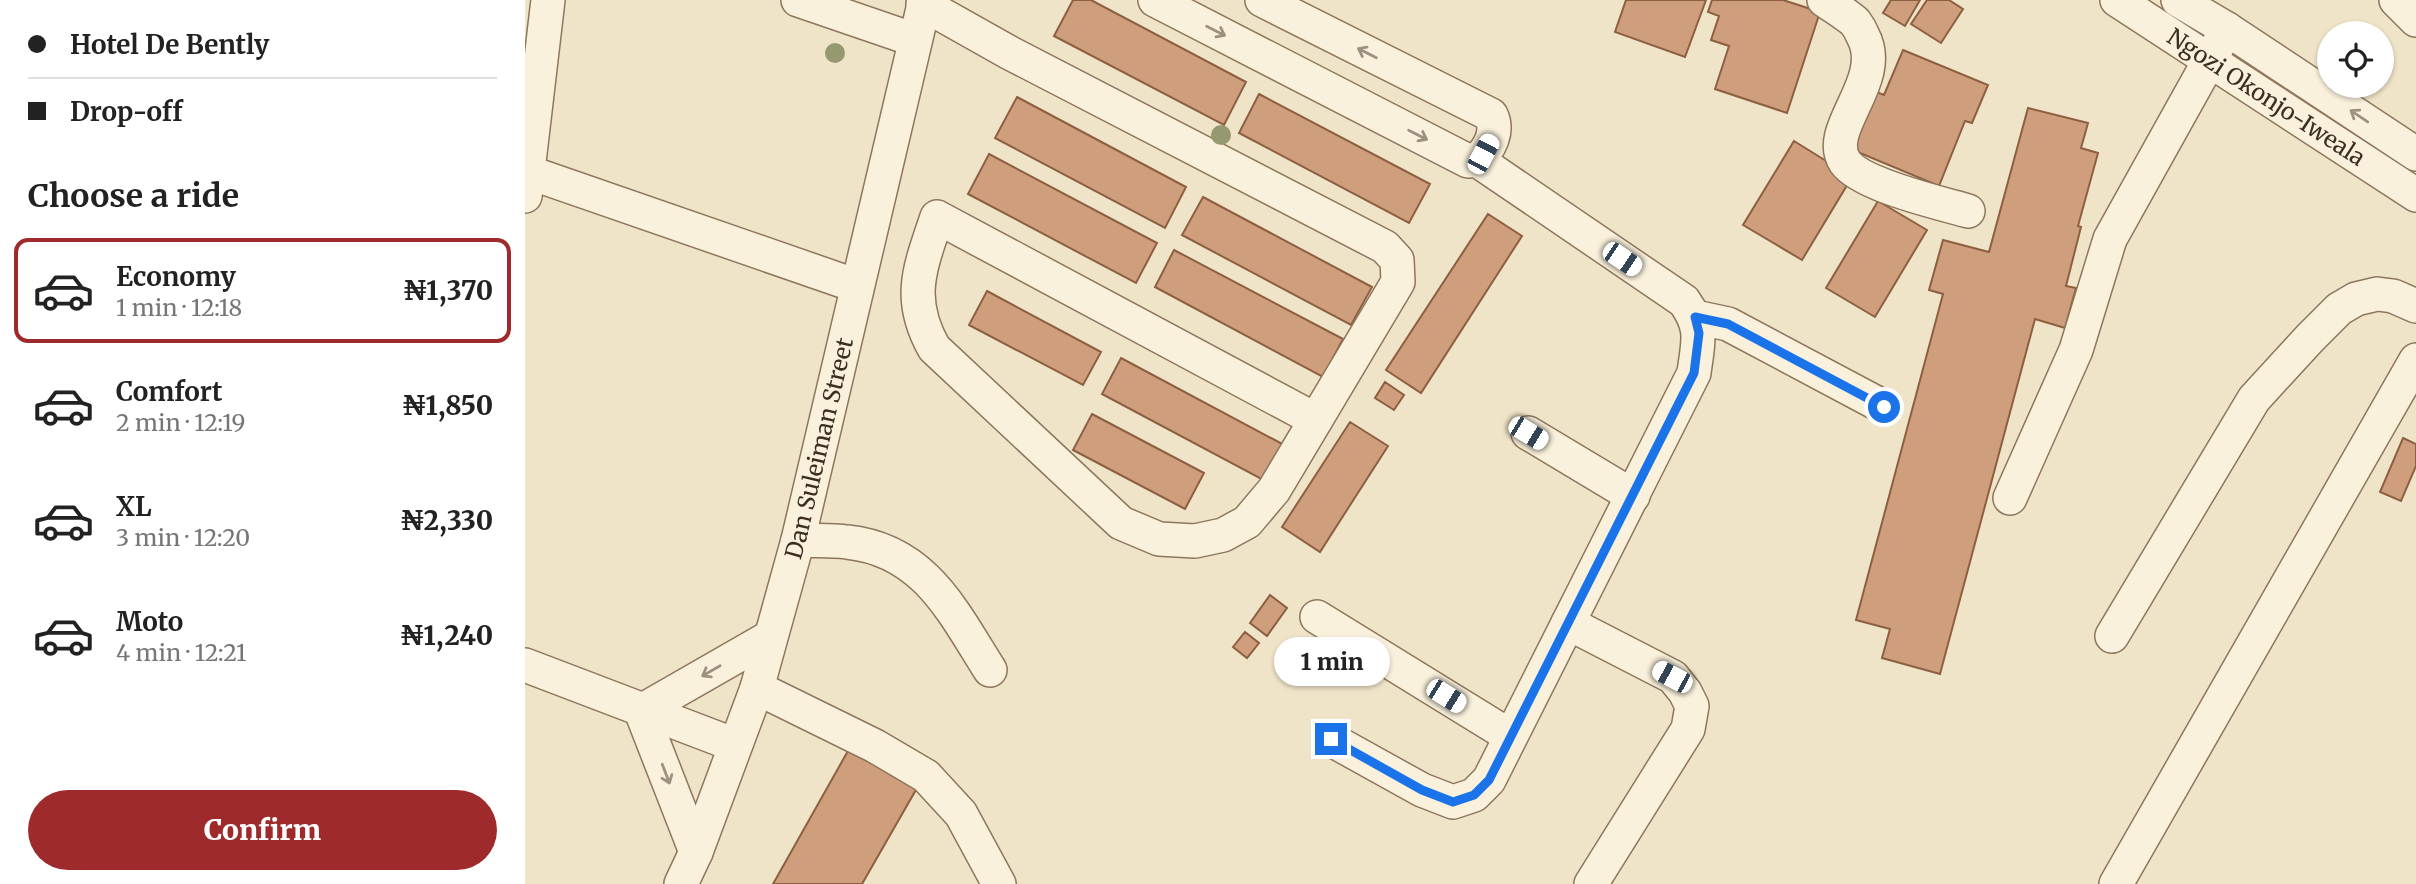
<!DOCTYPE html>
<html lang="en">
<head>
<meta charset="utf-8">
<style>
	body { margin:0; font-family:Merriweather,serif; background:#f2f2f2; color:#222; height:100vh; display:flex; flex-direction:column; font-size:26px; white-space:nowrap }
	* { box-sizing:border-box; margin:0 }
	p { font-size:23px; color:#767676 }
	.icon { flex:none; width:38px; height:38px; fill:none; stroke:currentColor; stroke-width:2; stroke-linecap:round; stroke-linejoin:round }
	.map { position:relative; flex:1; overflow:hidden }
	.panel { display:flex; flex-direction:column; background:#fff; width:525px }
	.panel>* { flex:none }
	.hud { display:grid; align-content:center; height:154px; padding:0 28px; background:#fff }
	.controls { position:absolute; left:1792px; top:21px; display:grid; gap:14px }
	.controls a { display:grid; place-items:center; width:77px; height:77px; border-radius:50%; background:#fff; box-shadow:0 2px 5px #0004; font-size:35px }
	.end { position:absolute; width:32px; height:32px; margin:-16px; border:9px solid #1a73e8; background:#fff; box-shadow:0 0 0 4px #fff }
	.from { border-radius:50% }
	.bubble { position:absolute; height:49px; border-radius:24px; background:#fff; box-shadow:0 2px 5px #0004; font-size:23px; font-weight:800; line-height:49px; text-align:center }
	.car { position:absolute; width:21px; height:42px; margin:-21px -10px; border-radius:9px; box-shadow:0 0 5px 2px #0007; background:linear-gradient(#fff 24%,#345 0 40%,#fff 0 76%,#345 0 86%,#fff 0) }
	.hud b { display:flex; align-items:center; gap:24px; height:66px; font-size:26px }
	.hud b+b { border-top:2px solid #e0e0e0 }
	.hud i { width:18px; height:18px; background:#222 }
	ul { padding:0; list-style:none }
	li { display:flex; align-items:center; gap:21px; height:105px; margin:0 14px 10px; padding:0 14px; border:4px solid transparent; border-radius:14px }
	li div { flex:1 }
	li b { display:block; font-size:26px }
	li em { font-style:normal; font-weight:800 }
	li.selected { border-color:#9e2a2b }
	li>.icon { width:63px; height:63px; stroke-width:1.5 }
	h2 { padding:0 28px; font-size:32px; line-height:84px }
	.action { display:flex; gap:14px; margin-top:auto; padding:14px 28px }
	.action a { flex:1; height:80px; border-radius:42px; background:#9e2a2b; color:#fff; font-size:28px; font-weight:800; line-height:80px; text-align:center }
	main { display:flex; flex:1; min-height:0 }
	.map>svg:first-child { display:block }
	.building { fill:#cf9f7d; stroke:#8d5f41; stroke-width:2 }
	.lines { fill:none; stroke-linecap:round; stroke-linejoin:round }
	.minor-casing { stroke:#8d765c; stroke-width:36 }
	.minor { stroke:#faf1dc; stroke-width:33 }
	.tree { fill:#96986f }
	.oneway { stroke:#9c907e }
	.route { stroke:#1a73e8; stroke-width:9 }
	.labels { text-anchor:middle; stroke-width:5; stroke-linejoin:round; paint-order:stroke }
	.street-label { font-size:23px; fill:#3d2e20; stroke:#f7eed8 }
</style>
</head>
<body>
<main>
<section class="panel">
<div class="hud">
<b><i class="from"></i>Hotel De Bently</b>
<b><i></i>Drop-off</b>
</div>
<h2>Choose a ride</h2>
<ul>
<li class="selected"><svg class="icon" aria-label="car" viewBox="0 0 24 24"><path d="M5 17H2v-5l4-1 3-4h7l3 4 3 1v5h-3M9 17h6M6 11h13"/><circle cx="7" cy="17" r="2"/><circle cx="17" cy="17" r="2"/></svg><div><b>Economy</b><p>1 min · 12:18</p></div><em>₦1,370</em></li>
<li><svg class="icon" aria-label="car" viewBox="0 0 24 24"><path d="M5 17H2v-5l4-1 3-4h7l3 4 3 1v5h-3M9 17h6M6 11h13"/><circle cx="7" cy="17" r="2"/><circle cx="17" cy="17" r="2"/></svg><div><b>Comfort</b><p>2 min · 12:19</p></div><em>₦1,850</em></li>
<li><svg class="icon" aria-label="car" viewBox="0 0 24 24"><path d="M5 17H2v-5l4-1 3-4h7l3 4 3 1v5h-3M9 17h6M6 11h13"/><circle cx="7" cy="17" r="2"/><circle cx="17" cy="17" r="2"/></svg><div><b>XL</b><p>3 min · 12:20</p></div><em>₦2,330</em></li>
<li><svg class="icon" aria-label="car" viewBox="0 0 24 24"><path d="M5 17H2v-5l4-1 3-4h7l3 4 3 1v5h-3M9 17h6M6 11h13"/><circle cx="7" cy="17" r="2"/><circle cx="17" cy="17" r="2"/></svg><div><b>Moto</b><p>4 min · 12:21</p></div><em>₦1,240</em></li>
</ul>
<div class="action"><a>Confirm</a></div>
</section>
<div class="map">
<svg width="1891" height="884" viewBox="0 0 1891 884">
	<rect width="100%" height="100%" fill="#f0e4c8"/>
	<path class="building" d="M548,0H566L721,82L699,125L529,36Z
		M1101,0H1181L1160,57L1090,32Z
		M1187,0H1258L1295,12L1262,113L1190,89L1204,46L1186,40L1194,16L1183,12Z
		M1366,0H1395L1380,26L1358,13Z
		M1402,0H1424L1438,9L1416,43L1386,24Z
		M1378,50L1463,85L1447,123L1440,121L1414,186L1323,148L1347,90L1359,95Z
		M734,94L905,184L884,223L714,133Z
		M492,97L661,187L640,228L470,138Z
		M1503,108L1563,123L1556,148L1573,153L1553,226L1556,227L1541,286L1551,288L1540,328L1510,319L1415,674L1357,658L1365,629L1331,620L1418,294L1404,290L1418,240L1464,252Z
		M1269,141L1327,177L1277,260L1218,225Z
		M464,154L632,243L611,283L443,194Z
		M678,197L847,287L826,325L657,235Z
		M1353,201L1402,230L1350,317L1301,288Z
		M963,214L997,236L896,393L861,370Z
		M649,250L818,339L798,377L630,287Z
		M462,291L576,352L558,385L444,325Z
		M596,358L761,446L742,482L577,394Z
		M860,382L879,395L869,410L850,398Z
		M567,414L679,473L660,509L548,450Z
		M825,422L863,446L795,552L757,527Z
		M1878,438L1891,444V466L1876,501L1855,492Z
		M745,595L762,608L742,636L725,623Z
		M720,632L734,643L722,658L708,647Z
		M328,742L396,781L337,884H248Z"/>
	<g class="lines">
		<defs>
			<g id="minor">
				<path d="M273,0L390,40"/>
				<path d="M630,0L943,161L952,160L1159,301C1179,329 1173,341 1169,373L964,780L949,795L928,802L897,790L805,739"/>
				<path d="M737,0L966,115C974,131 965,149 952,160"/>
				<path d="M1299,0C1309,7 1321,14 1330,22C1333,26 1336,31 1338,36C1362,81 1298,129 1320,162C1336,185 1415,203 1443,211"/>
				<path id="s1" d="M1592,0L1891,195"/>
				<path d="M1653,0L1702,29L1891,154"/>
				<path d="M1871,0L1891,20"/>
				<path d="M398,4L485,53L860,247L872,260L873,282L749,490L722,522L698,535L670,541L634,539L596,523L409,348C381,298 395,268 412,217L791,420"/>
				<path d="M3,172L332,286"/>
				<path d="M0,196L23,0"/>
				<path d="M1170,317L1203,324L1359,407"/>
				<path d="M1003,433L1108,496"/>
				<path d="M1485,498L1551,350L1585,239L1702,29"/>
				<path d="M273,540C289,541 306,540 322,542C400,550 428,612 465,670"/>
				<path d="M792,617L985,736"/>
				<path d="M1043,623L1148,677L1160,692L1167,706L1163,729L1066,884"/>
				<path d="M1587,636L1729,399L1785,338L1814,309L1831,299L1852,294L1868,296L1891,306"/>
				<path d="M0,665L210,745"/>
				<path d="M232,688L350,746L401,776L436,814L474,884"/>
				<path d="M171,852L116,711L245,637"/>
				<path id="s2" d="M156,884L171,852L232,688L273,540L400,0"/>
				<path d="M1591,884L1891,360"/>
			</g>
		</defs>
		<use href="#minor" class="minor-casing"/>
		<use href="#minor" class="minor"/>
	</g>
	<g class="tree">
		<circle cx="310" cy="53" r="10"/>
		<circle cx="696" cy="135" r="10"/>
	</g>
	<defs><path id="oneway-shaft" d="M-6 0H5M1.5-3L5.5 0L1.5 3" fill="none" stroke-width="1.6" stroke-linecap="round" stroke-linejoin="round" transform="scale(1.75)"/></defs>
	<g class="oneway">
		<use href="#oneway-shaft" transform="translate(691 31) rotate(27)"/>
		<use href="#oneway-shaft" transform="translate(842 53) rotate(-153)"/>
		<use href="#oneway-shaft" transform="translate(1834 116) rotate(-146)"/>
		<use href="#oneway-shaft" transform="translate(893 135) rotate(27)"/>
		<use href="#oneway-shaft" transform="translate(186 671) rotate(150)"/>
		<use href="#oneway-shaft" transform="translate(141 774) rotate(69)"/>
	</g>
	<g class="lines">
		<path class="route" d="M806,739L897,790L928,802L949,795L964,780L1169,373L1174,333L1170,317L1203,324L1359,407"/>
	</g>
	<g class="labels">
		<g class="street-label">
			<text dy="8" stroke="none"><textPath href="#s1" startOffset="178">Ngozi Okonjo-Iweala</textPath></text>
			<text dy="8" stroke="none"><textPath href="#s2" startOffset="458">Dan Suleiman Street</textPath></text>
		</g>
	</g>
</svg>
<div class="controls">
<a><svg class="icon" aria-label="locate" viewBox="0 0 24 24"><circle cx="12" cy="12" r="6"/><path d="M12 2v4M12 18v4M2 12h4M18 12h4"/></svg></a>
</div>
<i class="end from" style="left:1359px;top:407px"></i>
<i class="end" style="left:806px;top:739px"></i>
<div class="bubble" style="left:749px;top:637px;width:116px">1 min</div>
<i class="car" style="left:958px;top:154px;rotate:28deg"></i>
<i class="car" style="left:1097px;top:259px;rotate:124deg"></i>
<i class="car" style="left:1003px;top:433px;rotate:121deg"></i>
<i class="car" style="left:1147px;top:677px;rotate:298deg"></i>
<i class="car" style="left:921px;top:696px;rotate:122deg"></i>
</div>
</main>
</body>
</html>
